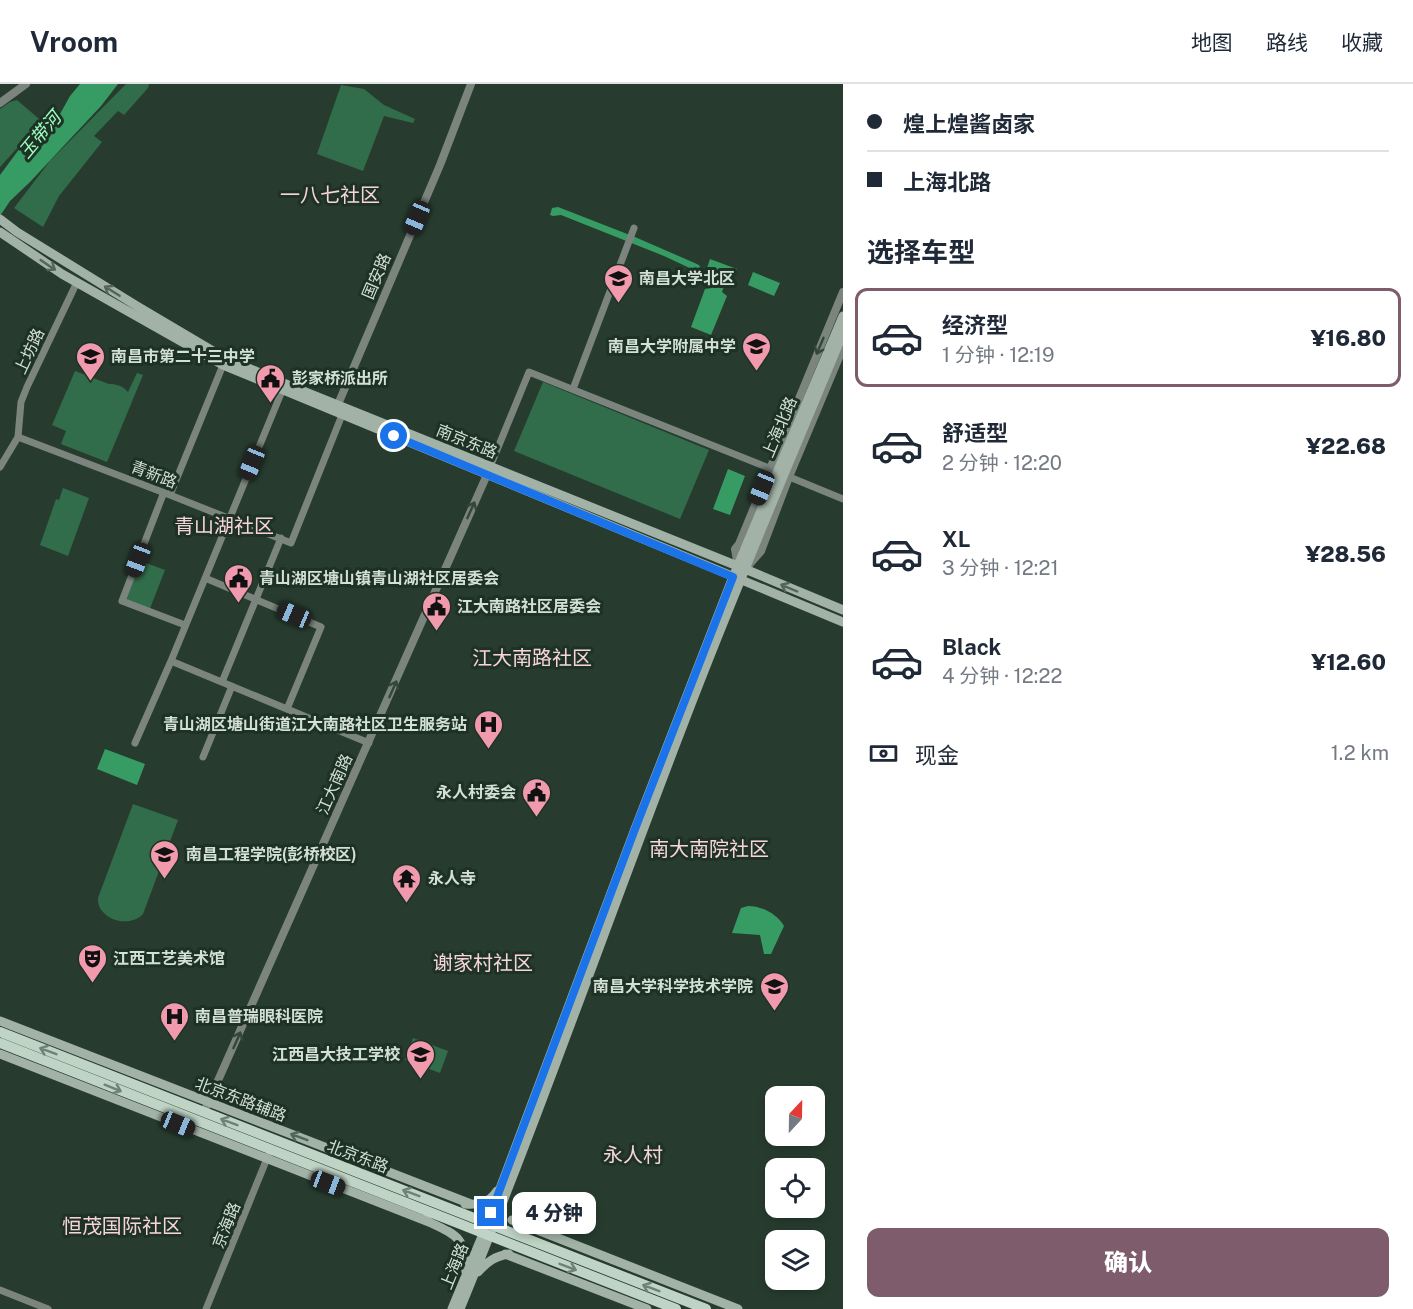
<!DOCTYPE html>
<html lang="zh">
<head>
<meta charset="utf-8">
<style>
	body { margin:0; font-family:"Public Sans","Noto Sans SC",sans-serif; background:#f6f6f7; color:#1f2937; height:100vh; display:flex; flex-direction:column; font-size:22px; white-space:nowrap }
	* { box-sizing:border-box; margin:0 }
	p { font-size:20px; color:#747a83 }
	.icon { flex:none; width:33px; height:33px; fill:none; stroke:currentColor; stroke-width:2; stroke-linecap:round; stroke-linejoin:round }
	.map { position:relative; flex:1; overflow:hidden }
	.drawer { display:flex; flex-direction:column; background:#fff; width:570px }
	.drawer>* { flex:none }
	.top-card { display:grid; align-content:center; height:132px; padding:0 24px; background:#fff }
	.needle { width:39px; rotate:22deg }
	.tools { position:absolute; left:765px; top:1002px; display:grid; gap:12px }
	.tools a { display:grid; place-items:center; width:60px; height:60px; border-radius:12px; background:#fff; box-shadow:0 3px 9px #0003; font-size:30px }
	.end { position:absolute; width:27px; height:27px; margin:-14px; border:8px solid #1a73e8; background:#fff; box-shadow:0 0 0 3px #fff }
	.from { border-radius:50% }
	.bubble { position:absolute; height:42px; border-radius:12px; background:#fff; box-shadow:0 3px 9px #0003; font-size:20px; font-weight:800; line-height:42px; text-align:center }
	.car { position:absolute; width:18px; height:36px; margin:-18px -9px; border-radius:8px; box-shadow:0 0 4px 2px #0007; background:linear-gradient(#222 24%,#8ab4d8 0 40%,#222 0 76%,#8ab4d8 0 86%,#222 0) }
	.top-card b { display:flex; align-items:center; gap:21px; height:57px; font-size:22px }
	.top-card b+b { border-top:2px solid #e0e1e3 }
	.top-card i { width:15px; height:15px; background:#1f2937 }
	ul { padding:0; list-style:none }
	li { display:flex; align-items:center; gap:18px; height:99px; margin:0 12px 9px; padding:0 12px; border:3px solid transparent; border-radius:12px }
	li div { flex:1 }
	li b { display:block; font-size:22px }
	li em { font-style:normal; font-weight:800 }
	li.selected { border-color:#7e5c6c }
	li>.icon { width:54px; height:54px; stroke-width:1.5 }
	h2 { padding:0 24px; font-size:27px; line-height:72px }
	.pay { display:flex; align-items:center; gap:15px; height:66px; padding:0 24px; font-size:22px }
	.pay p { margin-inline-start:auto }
	.cta { display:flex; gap:12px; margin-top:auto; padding:12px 24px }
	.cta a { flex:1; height:69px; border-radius:12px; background:#7e5c6c; color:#fff; font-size:24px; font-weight:800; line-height:69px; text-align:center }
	header { display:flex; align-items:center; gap:36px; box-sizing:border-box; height:84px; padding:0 30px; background:#fff; border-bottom:2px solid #e0e1e3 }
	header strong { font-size:28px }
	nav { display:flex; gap:33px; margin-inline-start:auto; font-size:21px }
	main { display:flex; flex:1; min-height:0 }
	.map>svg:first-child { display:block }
	.green { fill:#316d4a }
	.water { fill:#379b64 }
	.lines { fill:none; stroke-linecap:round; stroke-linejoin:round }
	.minor { stroke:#7b857e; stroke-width:7 }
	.tertiary { stroke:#7b857e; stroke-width:8 }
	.secondary { stroke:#a2b2a6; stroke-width:9 }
	.primary { stroke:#bfd4c5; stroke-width:10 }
	.oneway { stroke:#526559 }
	.oneway2 { stroke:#34473b }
	.oneway3 { stroke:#6e8375 }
	.route { stroke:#1a73e8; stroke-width:8 }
	.labels { text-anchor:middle; stroke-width:6; stroke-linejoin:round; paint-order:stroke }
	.street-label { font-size:16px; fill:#d3dfd7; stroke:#1d3225 }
	.poi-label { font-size:16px; font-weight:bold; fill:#d3dfd7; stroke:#1d3225; text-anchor:start }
	.water-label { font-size:18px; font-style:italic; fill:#9dfdc0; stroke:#1d3225 }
	.quarter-label { font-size:20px; fill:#f7d4db; stroke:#1d3225 }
</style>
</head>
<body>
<header>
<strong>Vroom</strong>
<nav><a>地图</a><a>路线</a><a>收藏</a></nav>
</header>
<main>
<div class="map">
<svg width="843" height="1225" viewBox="0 0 843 1225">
	<rect width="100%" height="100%" fill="#273c2f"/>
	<path class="green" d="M126,0H149L148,4L124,31L118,27L94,52L102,58L59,112L43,143L14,124L50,77Z
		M341,1L364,5L384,21L415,35L413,39L384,32L363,87L317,70Z
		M17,16L45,40L19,62L0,83V25L10,18Z
		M75,287L109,300C117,300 123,302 128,308L137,289L143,291L107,378L61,360L66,347L52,341Z
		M543,298L709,366L680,435L514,367Z
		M63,404L89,414L68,472L40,461L56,415L59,416Z
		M138,476L165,486L149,527L122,517Z
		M133,720L178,736L143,830C133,841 112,839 103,828C99,824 98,819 98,814Z
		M413,954L448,967L440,989L405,976Z"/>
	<path class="water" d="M80,0H118L101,22L30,98L10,117L0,132V91L23,60L28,59L60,30L70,12Z
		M558,123L635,153L697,180L700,182L699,185L696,187L664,172L561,131L553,132L550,131L552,124Z
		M710,175L737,185L729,202H724L722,208L727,212L711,251L691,243L705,205L714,203L716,200L706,187Z
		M753,188L780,199L774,212L748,201Z
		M728,385L745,392L730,431L713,425Z
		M105,665L145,680L137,701L97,685Z
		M748,822C762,822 777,830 784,842L771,870H764L760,851L732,849L741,824Z"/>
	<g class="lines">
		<path class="minor" d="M573,305L634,144
			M282,307L171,577L369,659
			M18,353L170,411L291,459L344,326
			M0,383L18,353L21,318L27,303L77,198
			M490,383L529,288L774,386
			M787,392L843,415
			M164,408L122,517L185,541
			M170,411L223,281
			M205,494L321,543L287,625
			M222,598L281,454
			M135,659L171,577
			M203,673L232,602
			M0,1206L48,1225
			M206,1225L268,1072"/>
		<path class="tertiary" d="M0,19L26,0
			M336,325L440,81L471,0
			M738,482L735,465L739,460L843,208
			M747,483L761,467L789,393L843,264
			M204,1028L490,384"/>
		<path class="secondary" d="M0,135L17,148L137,222L225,274L288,301L745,485L843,526
			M0,148L62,190L223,281L843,538
			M0,937L471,1120
			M0,970L429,1138
			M465,1120C479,1121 489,1119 497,1107
			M426,1135L429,1138C459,1152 465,1154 466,1188
			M512,1136L738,1225
			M505,1170L647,1225
			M478,1188C487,1178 495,1172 509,1170
			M452,1225L483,1150L635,745L733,493L843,232
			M460,1225C538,1035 606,841 680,649C731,514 788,382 843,249"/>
		<path class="primary" d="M0,948L706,1225
			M0,959L676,1225"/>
	</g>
	<defs><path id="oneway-shaft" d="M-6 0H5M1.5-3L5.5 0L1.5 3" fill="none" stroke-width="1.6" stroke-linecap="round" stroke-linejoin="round" transform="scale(1.5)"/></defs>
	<g class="oneway">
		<use href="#oneway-shaft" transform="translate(48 181) rotate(34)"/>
		<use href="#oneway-shaft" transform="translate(112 207) rotate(-148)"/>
		<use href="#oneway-shaft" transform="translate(789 504) rotate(-157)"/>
		<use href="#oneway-shaft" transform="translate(299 1053) rotate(-159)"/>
	</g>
	<g class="oneway2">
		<use href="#oneway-shaft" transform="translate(820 262) rotate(113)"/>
		<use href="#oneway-shaft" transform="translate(471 426) rotate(-66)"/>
		<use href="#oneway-shaft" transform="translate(393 605) rotate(-66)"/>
		<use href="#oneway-shaft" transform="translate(237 956) rotate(-66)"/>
	</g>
	<g class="oneway3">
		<use href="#oneway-shaft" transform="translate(48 967) rotate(-159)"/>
		<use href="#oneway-shaft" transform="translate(113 1004) rotate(22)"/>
		<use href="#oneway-shaft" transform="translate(229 1038) rotate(-159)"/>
		<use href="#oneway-shaft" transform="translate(411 1109) rotate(-159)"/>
		<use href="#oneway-shaft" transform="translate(568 1183) rotate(21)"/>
		<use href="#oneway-shaft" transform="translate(651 1204) rotate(-159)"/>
	</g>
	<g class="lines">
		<path class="route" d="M394,352L733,493L635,745L491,1129"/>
	</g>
	<defs>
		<symbol id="university-pin" viewBox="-11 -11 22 30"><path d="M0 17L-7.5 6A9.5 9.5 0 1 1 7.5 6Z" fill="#f29aad" stroke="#1d3225"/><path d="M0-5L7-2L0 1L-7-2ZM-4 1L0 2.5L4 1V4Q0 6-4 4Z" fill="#111"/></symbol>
		<symbol id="school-pin" viewBox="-11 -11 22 30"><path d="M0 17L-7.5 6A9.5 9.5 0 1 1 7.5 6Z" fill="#f29aad" stroke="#1d3225"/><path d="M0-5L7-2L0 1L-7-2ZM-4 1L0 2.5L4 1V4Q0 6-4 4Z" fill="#111"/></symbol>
		<symbol id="civic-pin" viewBox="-11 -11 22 30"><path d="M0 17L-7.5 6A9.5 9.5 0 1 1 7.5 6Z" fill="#f29aad" stroke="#1d3225"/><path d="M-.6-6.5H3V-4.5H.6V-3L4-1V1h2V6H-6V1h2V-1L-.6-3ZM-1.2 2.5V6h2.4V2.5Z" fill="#111"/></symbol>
		<symbol id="hospital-pin" viewBox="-11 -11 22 30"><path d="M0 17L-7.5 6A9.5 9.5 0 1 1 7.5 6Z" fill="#f29aad" stroke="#1d3225"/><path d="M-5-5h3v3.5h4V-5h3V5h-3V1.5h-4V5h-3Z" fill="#111"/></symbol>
		<symbol id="temple-pin" viewBox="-11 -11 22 30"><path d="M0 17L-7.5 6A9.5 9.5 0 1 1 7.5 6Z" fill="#f29aad" stroke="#1d3225"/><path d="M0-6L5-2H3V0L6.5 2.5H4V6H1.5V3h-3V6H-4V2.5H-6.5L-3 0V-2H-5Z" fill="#111"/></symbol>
		<symbol id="theatre-pin" viewBox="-11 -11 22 30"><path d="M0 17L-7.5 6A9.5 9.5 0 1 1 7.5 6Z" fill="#f29aad" stroke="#1d3225"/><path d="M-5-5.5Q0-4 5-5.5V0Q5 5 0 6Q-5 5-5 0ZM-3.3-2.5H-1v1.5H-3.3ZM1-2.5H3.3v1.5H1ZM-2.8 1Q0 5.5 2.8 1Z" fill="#111"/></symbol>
	</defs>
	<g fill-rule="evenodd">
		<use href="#university-pin" x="602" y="178" width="33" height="45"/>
		<use href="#school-pin" x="740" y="246" width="33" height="45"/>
		<use href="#school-pin" x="74" y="256" width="33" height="45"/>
		<use href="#civic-pin" x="254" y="278" width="33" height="45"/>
		<use href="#civic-pin" x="222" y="478" width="33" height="45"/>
		<use href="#civic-pin" x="420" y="506" width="33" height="45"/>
		<use href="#hospital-pin" x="472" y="624" width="33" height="45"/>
		<use href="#civic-pin" x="520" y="692" width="33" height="45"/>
		<use href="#university-pin" x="148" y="754" width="33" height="45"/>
		<use href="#temple-pin" x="390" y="778" width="33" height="45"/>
		<use href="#theatre-pin" x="76" y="858" width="33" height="45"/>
		<use href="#university-pin" x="758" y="886" width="33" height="45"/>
		<use href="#hospital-pin" x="158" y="916" width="33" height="45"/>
		<use href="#school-pin" x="404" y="954" width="33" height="45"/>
	</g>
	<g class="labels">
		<g class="street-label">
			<text transform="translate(376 192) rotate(-67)" y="6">国安路</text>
			<text transform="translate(29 267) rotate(-65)" y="6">上坊路</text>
			<text transform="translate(779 343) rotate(-67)" y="6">上海北路</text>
			<text transform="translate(467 357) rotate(22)" y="6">南京东路</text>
			<text transform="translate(154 390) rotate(21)" y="6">青新路</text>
			<text transform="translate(334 700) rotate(-66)" y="6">江大南路</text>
			<text transform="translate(241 1015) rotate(21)" y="6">北京东路辅路</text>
			<text transform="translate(358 1072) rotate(21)" y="6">北京东路</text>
			<text transform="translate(226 1141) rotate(-68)" y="6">京海路</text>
			<text transform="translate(454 1182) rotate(-68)" y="6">上海路</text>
		</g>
		<g class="poi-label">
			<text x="639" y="200">南昌大学北区</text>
			<text x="736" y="268" text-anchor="end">南昌大学附属中学</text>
			<text x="111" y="278">南昌市第二十三中学</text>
			<text x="292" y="300">彭家桥派出所</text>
			<text x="259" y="500">青山湖区塘山镇青山湖社区居委会</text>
			<text x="457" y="528">江大南路社区居委会</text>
			<text x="467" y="646" text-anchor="end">青山湖区塘山街道江大南路社区卫生服务站</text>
			<text x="516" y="714" text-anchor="end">永人村委会</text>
			<text x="186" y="776">南昌工程学院(彭桥校区)</text>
			<text x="428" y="800">永人寺</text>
			<text x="113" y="880">江西工艺美术馆</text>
			<text x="753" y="908" text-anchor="end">南昌大学科学技术学院</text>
			<text x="195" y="938">南昌普瑞眼科医院</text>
			<text x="400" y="976" text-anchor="end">江西昌大技工学校</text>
		</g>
		<g class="water-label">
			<text transform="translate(40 51) rotate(-50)" y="6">玉带河</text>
		</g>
		<g class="quarter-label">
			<text x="330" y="118">一八七社区</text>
			<text x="224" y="449">青山湖社区</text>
			<text x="532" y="581">江大南路社区</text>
			<text x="709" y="772">南大南院社区</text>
			<text x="483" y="886">谢家村社区</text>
			<text x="633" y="1078">永人村</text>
			<text x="122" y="1149">恒茂国际社区</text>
		</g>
	</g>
</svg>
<div class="tools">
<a><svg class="needle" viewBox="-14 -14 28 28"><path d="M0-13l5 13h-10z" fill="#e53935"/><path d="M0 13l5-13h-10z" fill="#747a83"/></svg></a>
<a><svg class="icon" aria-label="locate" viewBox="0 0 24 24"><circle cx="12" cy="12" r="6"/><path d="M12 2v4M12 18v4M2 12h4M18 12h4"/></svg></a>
<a><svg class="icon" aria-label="layers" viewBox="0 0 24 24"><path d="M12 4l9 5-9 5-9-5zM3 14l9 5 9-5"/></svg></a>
</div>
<i class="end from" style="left:394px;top:352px"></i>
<i class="end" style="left:491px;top:1129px"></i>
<div class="bubble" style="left:512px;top:1108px;width:84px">4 分钟</div>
<i class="car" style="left:417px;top:134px;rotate:203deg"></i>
<i class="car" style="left:252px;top:379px;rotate:202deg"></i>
<i class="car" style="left:762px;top:404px;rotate:202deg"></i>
<i class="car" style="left:138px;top:476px;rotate:201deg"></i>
<i class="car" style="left:294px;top:531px;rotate:293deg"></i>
<i class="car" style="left:178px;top:1040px;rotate:112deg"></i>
<i class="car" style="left:328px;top:1099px;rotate:111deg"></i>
</div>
<section class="drawer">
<div class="top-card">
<b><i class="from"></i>煌上煌酱卤家</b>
<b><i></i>上海北路</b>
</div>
<h2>选择车型</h2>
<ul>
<li class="selected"><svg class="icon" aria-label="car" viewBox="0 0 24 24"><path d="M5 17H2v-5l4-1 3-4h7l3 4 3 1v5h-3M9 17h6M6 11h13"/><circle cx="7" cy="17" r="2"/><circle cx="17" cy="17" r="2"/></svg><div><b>经济型</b><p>1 分钟 · 12:19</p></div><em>¥16.80</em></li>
<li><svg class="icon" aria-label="car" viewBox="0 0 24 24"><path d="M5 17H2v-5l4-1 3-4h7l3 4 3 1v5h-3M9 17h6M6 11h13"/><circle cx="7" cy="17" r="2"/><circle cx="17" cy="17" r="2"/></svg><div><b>舒适型</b><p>2 分钟 · 12:20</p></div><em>¥22.68</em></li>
<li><svg class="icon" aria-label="car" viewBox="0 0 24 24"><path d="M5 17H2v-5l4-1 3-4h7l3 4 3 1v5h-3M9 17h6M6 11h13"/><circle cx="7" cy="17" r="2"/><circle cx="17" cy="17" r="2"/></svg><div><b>XL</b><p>3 分钟 · 12:21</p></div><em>¥28.56</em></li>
<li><svg class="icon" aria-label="car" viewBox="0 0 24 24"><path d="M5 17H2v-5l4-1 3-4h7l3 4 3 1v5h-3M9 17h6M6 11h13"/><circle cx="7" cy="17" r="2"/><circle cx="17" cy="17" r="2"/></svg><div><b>Black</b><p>4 分钟 · 12:22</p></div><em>¥12.60</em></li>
</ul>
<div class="pay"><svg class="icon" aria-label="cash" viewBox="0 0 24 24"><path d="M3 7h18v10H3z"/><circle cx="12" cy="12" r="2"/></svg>现金<p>1.2 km</p></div>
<div class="cta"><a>确认</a></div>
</section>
</main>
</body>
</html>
